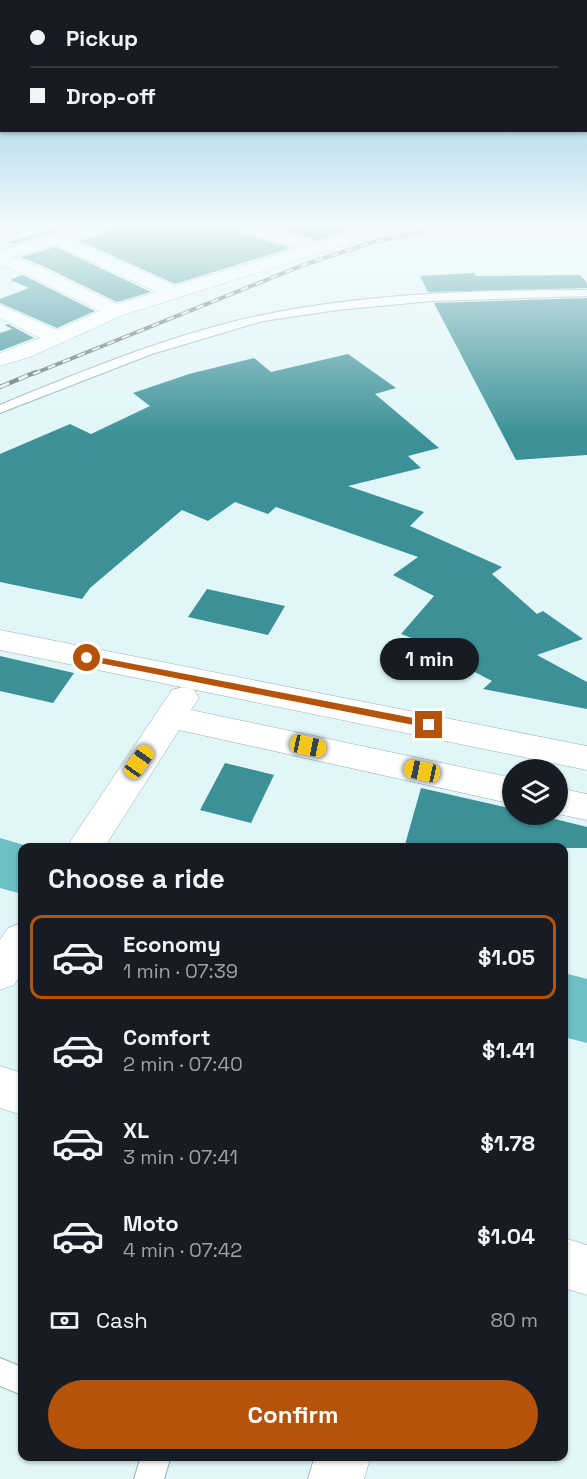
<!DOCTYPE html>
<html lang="en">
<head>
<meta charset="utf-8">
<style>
	body { margin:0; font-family:"Space Grotesk",sans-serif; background:#20242c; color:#f1f3f6; height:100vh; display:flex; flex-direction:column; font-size:22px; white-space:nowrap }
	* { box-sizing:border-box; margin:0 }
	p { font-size:20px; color:#9ea1a6 }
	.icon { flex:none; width:33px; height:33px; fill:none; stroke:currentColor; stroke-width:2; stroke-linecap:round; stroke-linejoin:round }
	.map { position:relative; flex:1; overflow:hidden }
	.drawer { position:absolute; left:18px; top:843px; width:550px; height:618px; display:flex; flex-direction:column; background:#171b24; border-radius:12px; box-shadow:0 2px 4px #0004 }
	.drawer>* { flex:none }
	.top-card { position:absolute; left:0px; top:0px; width:588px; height:132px; box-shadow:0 2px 4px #0004; display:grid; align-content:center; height:132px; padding:0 30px; background:#171b24 }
	.controls { position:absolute; left:502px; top:759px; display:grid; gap:12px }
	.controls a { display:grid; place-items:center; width:66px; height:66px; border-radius:50%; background:#171b24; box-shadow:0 2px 4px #0004; font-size:30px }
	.end { position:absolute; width:27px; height:27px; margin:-14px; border:8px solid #b45309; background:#fff; box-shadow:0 0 0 3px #fff }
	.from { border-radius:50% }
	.bubble { position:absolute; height:42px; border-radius:21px; background:#171b24; box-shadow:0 2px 4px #0004; font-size:20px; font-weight:700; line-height:42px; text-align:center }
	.car { position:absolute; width:18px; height:36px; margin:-18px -9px; border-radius:8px; box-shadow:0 0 4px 2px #0007; background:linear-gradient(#f5c518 24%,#345 0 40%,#f5c518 0 76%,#345 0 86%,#f5c518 0) }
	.top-card b { display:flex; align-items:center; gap:21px; height:57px; font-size:22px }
	.top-card b+b { border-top:2px solid #363941 }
	.top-card i { width:15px; height:15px; background:#f1f3f6 }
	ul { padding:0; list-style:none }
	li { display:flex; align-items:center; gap:18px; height:84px; margin:0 12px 9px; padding:0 18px; border:3px solid transparent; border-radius:12px }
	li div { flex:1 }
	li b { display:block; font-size:22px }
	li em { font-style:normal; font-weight:700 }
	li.active { border-color:#b45309 }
	li>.icon { width:54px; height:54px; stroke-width:1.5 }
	h2 { padding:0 30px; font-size:27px; line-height:72px }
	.pay { display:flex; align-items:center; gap:15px; height:66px; padding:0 30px; font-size:22px }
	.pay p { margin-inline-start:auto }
	.action { display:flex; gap:12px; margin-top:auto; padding:12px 30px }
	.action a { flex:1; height:69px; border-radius:36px; background:#b45309; color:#fff; font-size:24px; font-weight:700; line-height:69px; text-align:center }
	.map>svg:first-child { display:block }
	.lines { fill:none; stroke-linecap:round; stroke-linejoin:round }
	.river { fill:#6bbfc5; fill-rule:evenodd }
	.building { fill:#3b9197 }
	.lane-casing { stroke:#99aeaf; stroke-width:2 }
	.street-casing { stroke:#99aeaf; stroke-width:1 }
	.secondary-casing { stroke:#99aeaf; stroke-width:1 }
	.lane { fill:#fff; fill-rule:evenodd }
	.street { fill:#fff; fill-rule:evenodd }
	.secondary { fill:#fff; fill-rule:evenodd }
	.rail-far1-casing { stroke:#657172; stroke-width:4 }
	.rail-casing { stroke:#657172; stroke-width:4.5 }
	.rail-far1 { stroke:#e1f6f8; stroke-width:2; stroke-dasharray:8; stroke-linecap:butt }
	.rail { stroke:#e1f6f8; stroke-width:3; stroke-dasharray:10; stroke-linecap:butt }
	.route { fill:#b45309 }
</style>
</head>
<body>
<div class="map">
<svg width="587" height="1479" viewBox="0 0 587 1479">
	<rect width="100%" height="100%" fill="#e1f6f8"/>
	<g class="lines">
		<path class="river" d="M0,838L34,848H22V894L0,888Z
			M564,973L587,979V1043L564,1037Z"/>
	</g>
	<path class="building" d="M57,228H71L13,244L9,242Z
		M107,228H240L243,234L291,248L175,284L80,241L104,234Z
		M274,228H354L317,240Z
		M56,247L151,292L117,302L41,265L20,257Z
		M474,273L476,276L580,275L587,283V288L428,292L420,276Z
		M22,275L27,277L95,311L57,328L0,303V299L29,288L10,280Z
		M587,298V455L516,460L434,303Z
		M8,324L34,338L0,351V333L12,329L5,325Z
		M348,354L396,388L375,394L439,448L408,456L421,468L348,486L424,512L410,526L502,567L492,574L537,614L543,611L583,639L537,655L587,682V709L483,689L492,681L457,663L463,658L401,634L434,596L393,575L418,557L276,507L268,514L235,502L208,521L182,510L90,588L82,599L0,582V454L70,424L91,434L150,406L133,393L189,374L254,358L271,372Z
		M207,589L285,606L268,635L188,617Z
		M0,656L39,665L74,673L53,703L0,691Z
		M225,763L274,775L251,823L200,810Z
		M421,788L513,809V814H535L587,827V848H404Z"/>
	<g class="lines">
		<defs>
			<path id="lane" d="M587,290V296L431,301L338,310L263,321L152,354L0,413V405C85,370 172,334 262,315C368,293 479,290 587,290Z
				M0,1358L22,1367V1395L0,1386Z
				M141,1456H171L164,1479H134Z"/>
			<path id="street" d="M79,228H105L103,232L73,240L175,286L299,248L244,232L242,228H267L323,244L326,248L323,252L123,315L30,357L0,366V353L40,338L0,318V305L57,330L100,311L28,275L0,265V250ZM56,245L157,292L117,304L40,267L12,257Z
				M0,630L587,746V770L0,650Z
				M183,687L194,690L199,698L191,710L513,778V804L179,730L104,848H66L172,690Z
				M558,788L587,794V820L558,814Z
				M22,923V973L14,985L0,990V940L8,928Z
				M315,1456H371L364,1479H308Z"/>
			<path id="secondary" d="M361,228H385L383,232L323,252H311L308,248L311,244Z
				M0,1066L22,1073V1115L0,1108Z
				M564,1238L587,1245V1295L564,1288Z"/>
		</defs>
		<use href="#lane" class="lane-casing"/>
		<use href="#street" class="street-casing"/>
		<use href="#secondary" class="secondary-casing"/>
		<use href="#lane" class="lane"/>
		<use href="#street" class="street"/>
		<use href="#secondary" class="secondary"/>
		<defs>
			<path id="rail-far1" d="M33,374L306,264L370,243L440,228"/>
			<path id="rail" d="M0,387L36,372"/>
		</defs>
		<use href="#rail-far1" class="rail-far1-casing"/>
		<use href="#rail" class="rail-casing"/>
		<use href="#rail-far1" class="rail-far1"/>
		<use href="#rail" class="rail"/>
	</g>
	<linearGradient id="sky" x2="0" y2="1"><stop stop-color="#76b8da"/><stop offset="0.52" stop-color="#f2fbfc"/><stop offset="1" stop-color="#f2fbfc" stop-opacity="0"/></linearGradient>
	<rect width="587" height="435" fill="url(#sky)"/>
	<path class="route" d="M87,655L429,721L434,725L429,728L84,660V656Z"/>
</svg>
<div class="controls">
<a><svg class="icon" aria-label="layers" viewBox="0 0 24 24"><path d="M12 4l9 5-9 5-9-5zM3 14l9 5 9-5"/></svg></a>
</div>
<i class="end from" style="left:87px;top:658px"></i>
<i class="end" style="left:429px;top:725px"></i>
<div class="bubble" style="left:380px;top:638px;width:99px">1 min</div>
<i class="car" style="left:308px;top:746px;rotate:102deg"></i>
<i class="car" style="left:139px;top:762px;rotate:35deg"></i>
<i class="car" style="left:422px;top:771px;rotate:282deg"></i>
<div class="top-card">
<b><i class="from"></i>Pickup</b>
<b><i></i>Drop-off</b>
</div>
<section class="drawer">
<h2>Choose a ride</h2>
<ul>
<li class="active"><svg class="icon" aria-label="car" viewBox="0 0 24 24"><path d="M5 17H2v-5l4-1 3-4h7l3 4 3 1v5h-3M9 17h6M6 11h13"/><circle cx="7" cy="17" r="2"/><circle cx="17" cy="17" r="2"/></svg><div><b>Economy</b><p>1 min · 07:39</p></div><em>$1.05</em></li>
<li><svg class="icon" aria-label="car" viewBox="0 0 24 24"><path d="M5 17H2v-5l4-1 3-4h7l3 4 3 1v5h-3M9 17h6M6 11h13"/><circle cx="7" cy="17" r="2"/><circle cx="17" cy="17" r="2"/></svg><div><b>Comfort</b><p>2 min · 07:40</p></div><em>$1.41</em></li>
<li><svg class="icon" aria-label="car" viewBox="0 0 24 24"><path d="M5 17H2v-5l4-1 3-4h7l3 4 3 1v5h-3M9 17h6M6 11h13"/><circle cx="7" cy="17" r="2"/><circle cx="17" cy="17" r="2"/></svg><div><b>XL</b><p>3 min · 07:41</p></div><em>$1.78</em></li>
<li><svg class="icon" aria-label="car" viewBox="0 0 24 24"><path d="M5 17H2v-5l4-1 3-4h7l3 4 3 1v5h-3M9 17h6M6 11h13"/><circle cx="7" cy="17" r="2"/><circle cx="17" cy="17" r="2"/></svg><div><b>Moto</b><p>4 min · 07:42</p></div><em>$1.04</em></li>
</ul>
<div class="pay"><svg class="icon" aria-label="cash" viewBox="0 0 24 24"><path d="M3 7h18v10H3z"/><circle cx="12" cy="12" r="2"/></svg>Cash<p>80 m</p></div>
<div class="action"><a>Confirm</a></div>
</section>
</div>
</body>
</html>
